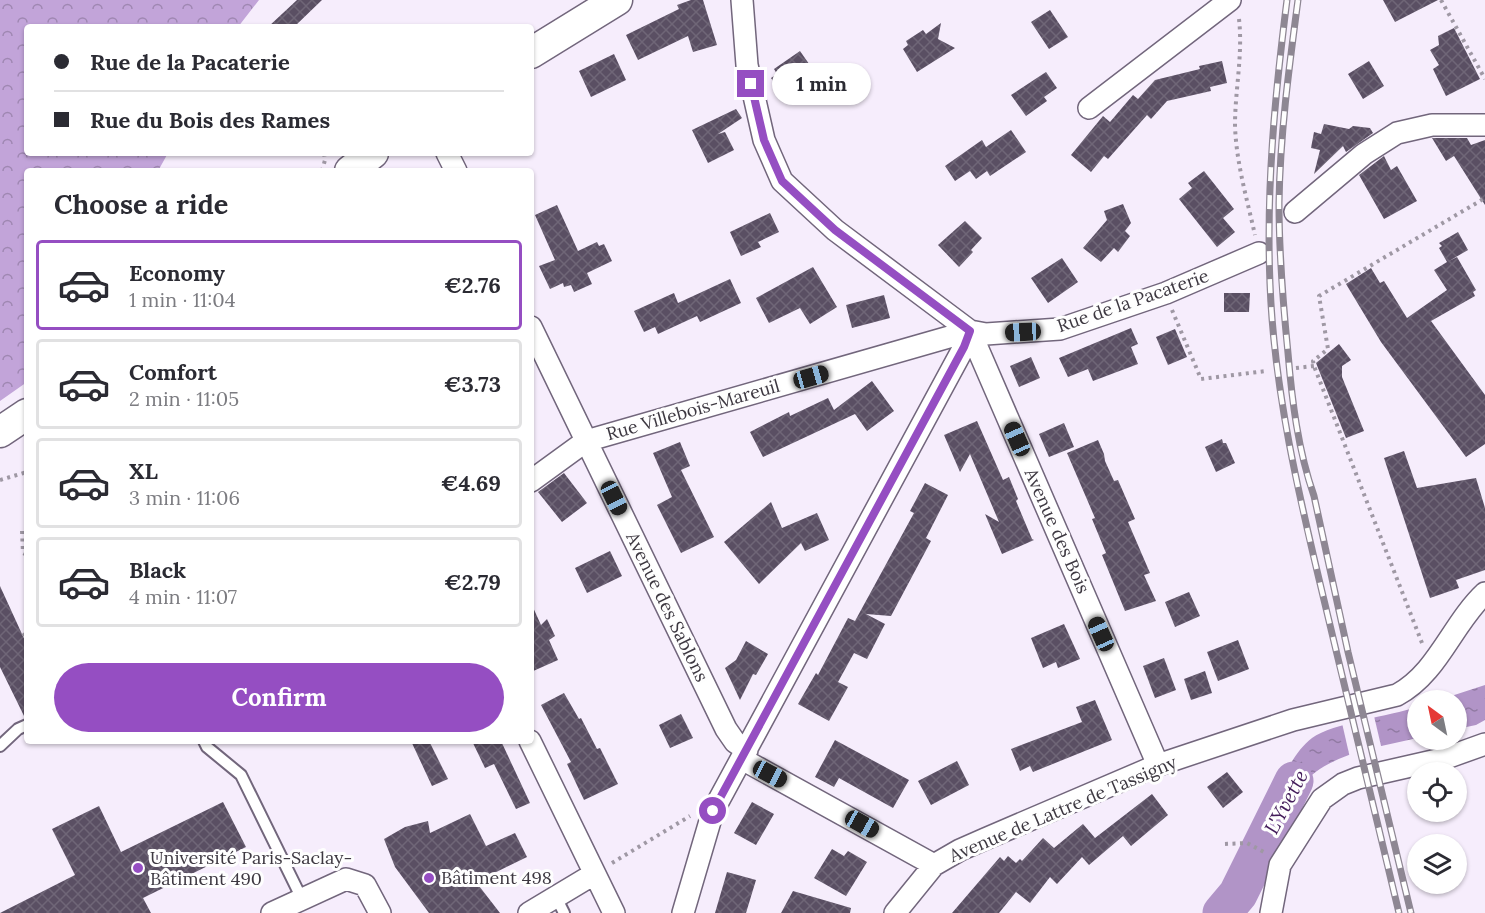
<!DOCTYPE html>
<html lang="en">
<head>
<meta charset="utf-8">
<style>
	body { margin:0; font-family:Lora,serif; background:#f7f7f7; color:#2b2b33; height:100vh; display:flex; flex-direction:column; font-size:22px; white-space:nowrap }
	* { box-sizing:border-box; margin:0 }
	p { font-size:20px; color:#7c7c81 }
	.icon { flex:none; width:33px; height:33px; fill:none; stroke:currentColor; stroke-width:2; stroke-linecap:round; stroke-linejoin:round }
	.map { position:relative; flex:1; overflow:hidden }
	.details { position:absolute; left:24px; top:168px; width:510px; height:576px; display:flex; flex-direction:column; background:#fff; border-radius:6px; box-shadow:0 2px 4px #0004 }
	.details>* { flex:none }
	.hud { position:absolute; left:24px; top:24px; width:510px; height:132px; border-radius:6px; box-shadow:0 2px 4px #0004; display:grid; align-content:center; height:132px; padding:0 30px; background:#fff }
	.needle { width:39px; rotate:327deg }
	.fabs { position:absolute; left:1407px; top:690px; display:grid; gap:12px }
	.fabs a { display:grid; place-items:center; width:60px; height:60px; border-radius:50%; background:#fff; box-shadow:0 2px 4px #0004; font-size:30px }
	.end { position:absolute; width:27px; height:27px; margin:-14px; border:8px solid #954ec2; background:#fff; box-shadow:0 0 0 3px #fff }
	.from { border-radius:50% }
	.bubble { position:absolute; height:42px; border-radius:21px; background:#fff; box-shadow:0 2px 4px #0004; font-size:20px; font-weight:700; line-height:42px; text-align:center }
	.car { position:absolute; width:18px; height:36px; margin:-18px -9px; border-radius:8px; box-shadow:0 0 4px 2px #0007; background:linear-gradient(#222 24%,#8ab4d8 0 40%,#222 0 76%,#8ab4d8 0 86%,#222 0) }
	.hud b { display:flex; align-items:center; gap:21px; height:57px; font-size:22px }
	.hud b+b { border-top:2px solid #e1e1e2 }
	.hud i { width:15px; height:15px; background:#2b2b33 }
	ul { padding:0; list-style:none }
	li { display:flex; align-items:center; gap:18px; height:90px; margin:0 12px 9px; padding:0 18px; border:3px solid #e1e1e2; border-radius:6px }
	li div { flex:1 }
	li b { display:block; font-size:22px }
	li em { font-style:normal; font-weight:700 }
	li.current { border-color:#954ec2 }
	li>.icon { width:54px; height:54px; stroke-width:1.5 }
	h2 { padding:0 30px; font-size:27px; line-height:72px }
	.cta { display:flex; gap:12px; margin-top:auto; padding:12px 30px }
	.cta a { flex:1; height:69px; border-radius:36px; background:#954ec2; color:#fff; font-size:24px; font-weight:700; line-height:69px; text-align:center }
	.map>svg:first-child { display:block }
	.forest { fill:url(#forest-crowns) }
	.water { fill:url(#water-ripples) }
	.pier { fill:#f6edfc }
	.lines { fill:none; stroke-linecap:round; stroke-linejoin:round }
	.river { stroke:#b194c7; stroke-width:39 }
	.building { fill:url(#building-cross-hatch) }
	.lane-casing { stroke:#72667c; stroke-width:14 }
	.street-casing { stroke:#72667c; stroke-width:24 }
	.secondary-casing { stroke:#72667c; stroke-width:33 }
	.path { stroke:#9f98a4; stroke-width:4; stroke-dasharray:3 4.5; stroke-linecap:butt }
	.lane { stroke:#fff; stroke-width:10 }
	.street { stroke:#fff; stroke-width:21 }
	.secondary { stroke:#fff; stroke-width:30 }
	.rail-casing { stroke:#8e8793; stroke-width:7 }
	.rail { stroke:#fefefe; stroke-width:4.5; stroke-dasharray:14; stroke-linecap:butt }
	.route { stroke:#954ec2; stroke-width:8 }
	.poi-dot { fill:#954ec2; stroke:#fefefe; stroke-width:2 }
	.labels { text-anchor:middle; stroke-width:6; stroke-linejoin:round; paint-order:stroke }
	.street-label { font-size:18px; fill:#3d3841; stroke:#fefefe }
	.poi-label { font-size:18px; fill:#3d3841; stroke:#fefefe; text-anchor:start }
	.water-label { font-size:20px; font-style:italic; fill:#431c5a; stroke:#fefefe }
</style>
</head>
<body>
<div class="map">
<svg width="1485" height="913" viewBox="0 0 1485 913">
	<defs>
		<pattern id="forest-crowns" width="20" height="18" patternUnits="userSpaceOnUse" patternTransform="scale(1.5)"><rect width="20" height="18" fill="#c2a4d9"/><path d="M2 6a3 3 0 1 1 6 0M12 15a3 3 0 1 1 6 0" fill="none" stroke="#9f87b2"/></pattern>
		<pattern id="water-ripples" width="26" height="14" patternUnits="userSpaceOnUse" patternTransform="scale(1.5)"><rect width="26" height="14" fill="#b194c7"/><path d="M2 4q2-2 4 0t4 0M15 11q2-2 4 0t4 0" fill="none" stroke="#917aa3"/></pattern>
		<pattern id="building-cross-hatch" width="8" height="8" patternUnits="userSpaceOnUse" patternTransform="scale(1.5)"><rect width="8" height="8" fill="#5a4f63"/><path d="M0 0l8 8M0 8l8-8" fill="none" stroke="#6f6677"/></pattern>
	</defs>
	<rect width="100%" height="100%" fill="#f6edfc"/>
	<path class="forest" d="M0,0H259L238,27H27V153H168L158,171H27V382L0,401Z"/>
	<path class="water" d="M1485,685V720L1476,725L1457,729L1456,700H1439Z
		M1417,707V738C1378,748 1330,752 1302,785C1294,795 1287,819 1282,832L1263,826C1274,800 1288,756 1312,738C1333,723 1390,716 1417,707Z"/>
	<path class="pier" d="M1374,716L1382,750L1350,758L1342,723Z"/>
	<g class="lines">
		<path class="river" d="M1222,913L1238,894L1294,781"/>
	</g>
	<path class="building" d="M297,0H322L294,27H268Z
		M691,0H703L717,45L693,52L688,36L638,60L626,35L679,9L677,5Z
		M1383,0H1438L1395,22Z
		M1050,10L1068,37L1049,49L1031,22Z
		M941,23L938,39L955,48L917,72L903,49L908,45L906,41L923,30L926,34Z
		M1454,28L1480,79L1446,96L1433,69L1439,65L1430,50L1439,45L1438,36Z
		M800,51L814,71L781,93L771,78L777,74L774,69Z
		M614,54L626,80L591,97L579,71Z
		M1222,61L1227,83L1210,87L1211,91L1167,101L1151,119L1147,115L1108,159L1104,156L1091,172L1071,155L1103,116L1110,122L1133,95L1138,99L1155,80L1200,69L1199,66Z
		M1369,61L1384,86L1363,99L1348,74Z
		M1046,72L1057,88L1044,97L1047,101L1026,116L1011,95Z
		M736,109L742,118L718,134L725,132L734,150L708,163L692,130Z
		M1324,124L1349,129L1353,126L1370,128L1373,133L1346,152L1343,146L1314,174L1320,150L1311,148L1314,132L1321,134Z
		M1011,130L1026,152L990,176L987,171L976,179L970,171L955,181L945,166L982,140L986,147Z
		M1432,138H1467L1471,145L1485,140V205L1454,156L1446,161Z
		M1384,156L1391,170L1397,166L1417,201L1384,219L1359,175Z
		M1204,171L1234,209L1223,218L1235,232L1217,247L1179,199L1192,188L1188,183Z
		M1123,204L1131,223L1125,231L1130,236L1118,252L1114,248L1101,262L1083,248L1107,220L1104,211Z
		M557,205L578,251L597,242L599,246L604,244L612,261L587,273L592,284L574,292L571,285L564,287L563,283L550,289L539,266L555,260L535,215Z
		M770,213L779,232L758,242L761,247L741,256L730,232Z
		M965,221L982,238L971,250L973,252L959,267L938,245Z
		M1458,232L1468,250L1449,261L1457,257L1476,290L1473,292L1475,296L1431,321L1485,395V444L1466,457L1381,342L1346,284L1371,268L1380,283L1384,281L1407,318L1447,290L1434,270L1447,262L1439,248L1442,246L1439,243Z
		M1062,258L1078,282L1048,303L1031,278Z
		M813,267L837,307L810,324L800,308L769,323L756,298Z
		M730,279L741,303L700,322L697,316L658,334L655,327L644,332L634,311L674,293L678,303Z
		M1224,293H1250L1249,312H1224Z
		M884,295L890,318L852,328L846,305Z
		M1131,328L1138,344L1131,347L1138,364L1093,381L1088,369L1068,377L1059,358Z
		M1175,329L1187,357L1168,365L1156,337Z
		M1339,344L1351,360L1342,366V377L1364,431L1346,438L1316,363Z
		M1031,357L1040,378L1019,387L1010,366Z
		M872,381L894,411L867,431L855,414L763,457L750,432L789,412L790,416L828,398L834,410Z
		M977,421L1003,480L1009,477L1018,499L1016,501L1032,539L1034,540L1002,554L985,514L999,522L970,454L960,472L944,435Z
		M1064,423L1074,447L1049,457L1039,434Z
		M1222,439L1223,443H1226L1235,463L1216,472L1205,447Z
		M1098,440L1104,454L1105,461L1114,481L1118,480L1135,519L1128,522L1150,573L1144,575L1156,601L1125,611L1102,555L1106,553L1092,519L1095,518L1067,453Z
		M680,442L690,466L681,470L714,537L681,553L657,505L672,497L653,453Z
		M1404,451L1417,488L1476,478L1485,508V570L1456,580L1459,588L1430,598L1384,458Z
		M564,473L587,503L562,522L538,492Z
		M925,483L948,495L926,538L931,541L891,616L866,614L885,624L867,659L854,653L838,682L848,687L829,721L798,704L816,673L818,675L848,618L855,621L914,513L910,511Z
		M771,502L782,528L817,513L829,540L805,551L801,543L759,584L724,542Z
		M610,551L622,576L587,593L575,568Z
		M0,586L27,645V718H25L0,667Z
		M1189,592L1200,616L1175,627L1165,602Z
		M531,603L541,625L547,619L555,636L549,640L558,660L531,672Z
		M1064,624L1080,659L1058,668L1056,662L1043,668L1031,638Z
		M1238,640L1249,669L1218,681L1207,652Z
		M746,641L768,654L756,675L753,674L740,700L725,668L736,660Z
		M1164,658L1176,690L1155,698L1143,666Z
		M1205,671L1212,693L1191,700L1184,679Z
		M564,693L579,719L581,718L597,749L600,748L618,784L584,800L567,764L571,762L541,705Z
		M1095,700L1112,740L1033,772L1030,766L1020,771L1011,749L1082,722L1076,707Z
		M681,714L693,738L670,748L659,725Z
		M835,740L909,780L893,808L839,778L834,787L815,777Z
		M411,741H429L448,779L432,786Z
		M472,741H501L530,803L516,809L494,764L485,768Z
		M957,761L969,785L931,805L918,781Z
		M1227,772L1243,792L1223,808L1207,787Z
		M1152,794L1168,815L1131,846L1123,836L1089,865L1082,857L1057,884L1050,877L1030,903L1016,892L999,913H952L1000,857L1004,861L1008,856L1016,863L1020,859L1022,861L1043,838L1054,848L1083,824L1095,838Z
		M223,802L246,847L143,898L151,913H0L75,875L52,829L99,806L121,852Z
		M752,802L774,814L756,845L734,833Z
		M470,814L486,846L515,833L527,857L476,882L500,913H429L395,867L384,839L405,827L428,821L430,833Z
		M832,849L844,856L848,851L867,862L846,896L814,878Z
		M727,872L756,880L746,913H715Z
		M793,891L851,908L850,913H781Z"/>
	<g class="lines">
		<defs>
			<path id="lane" d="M204,741L207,747L241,775L302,899
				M0,746L18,729L27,725
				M556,897L564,913"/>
			<path id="street" d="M742,0L747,65L764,140L782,181L835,230L970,331L1158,765
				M1089,108L1230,0
				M447,153L456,171
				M1295,212L1364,154L1397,133L1432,125H1485
				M531,327L726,729L735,742L747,750
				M531,481L586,441L970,331L986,334L1060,329L1166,293L1259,253
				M530,741L614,913
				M742,759L934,865
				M272,913L346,879L365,885L380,913
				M529,913L594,874
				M683,913L713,811L964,347L970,331
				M895,913L934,865L960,850L985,839L1158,765L1293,720L1397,695C1438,673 1452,624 1485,593
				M1271,913L1280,865L1322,799L1343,784L1358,778L1446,758L1485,744"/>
			<path id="secondary" d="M531,53L617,0
				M350,171L373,153
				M0,432L27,414"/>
		</defs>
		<use href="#lane" class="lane-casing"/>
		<use href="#street" class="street-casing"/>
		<use href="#secondary" class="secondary-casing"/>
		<path class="path" d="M1441,0L1485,79
			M1239,19C1243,55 1235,90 1235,125C1236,162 1247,199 1255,235
			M322,171L325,160L324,153
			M1172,310L1201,379L1266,371
			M1296,368L1314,366
			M0,480L27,472
			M22,531L23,553L27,555
			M23,636L27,631
			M1422,643L1314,366L1313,361L1328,349L1319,296L1485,198
			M1225,844L1247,843L1264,852
			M612,863L690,816"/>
		<use href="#lane" class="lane"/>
		<use href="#street" class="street"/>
		<use href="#secondary" class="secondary"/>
		<defs>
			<path id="rail" d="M1287,0C1275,94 1266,188 1270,284C1274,391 1299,496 1324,600C1349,705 1374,809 1399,913
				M1298,0C1289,68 1280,135 1279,203C1279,254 1283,303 1288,353C1292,401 1298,450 1314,496L1348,652L1411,913"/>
		</defs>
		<use href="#rail" class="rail-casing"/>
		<use href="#rail" class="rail"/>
	</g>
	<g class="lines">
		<path class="route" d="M713,811L964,347L970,331L835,230L782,181L764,140L751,84"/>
	</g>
	<g class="poi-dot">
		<circle cx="138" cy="868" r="6"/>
		<circle cx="429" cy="878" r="6"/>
	</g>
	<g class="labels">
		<g class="street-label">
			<text transform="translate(1133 301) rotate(-19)" y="6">Rue de la Pacaterie</text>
			<text transform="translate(693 410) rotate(-16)" y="6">Rue Villebois-Mareuil</text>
			<text transform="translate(1057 531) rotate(66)" y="6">Avenue des Bois</text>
			<text transform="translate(667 607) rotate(64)" y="6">Avenue des Sablons</text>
			<text transform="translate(1063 809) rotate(-23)" y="6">Avenue de Lattre de Tassigny</text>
		</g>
		<g class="poi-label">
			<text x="150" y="864">Université Paris-Saclay-<tspan x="150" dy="21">Bâtiment 490</tspan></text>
			<text x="441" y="884">Bâtiment 498</text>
		</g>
		<g class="water-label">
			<text transform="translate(1286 802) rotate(-62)" y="7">L'Yvette</text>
		</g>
	</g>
</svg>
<div class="fabs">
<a><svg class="needle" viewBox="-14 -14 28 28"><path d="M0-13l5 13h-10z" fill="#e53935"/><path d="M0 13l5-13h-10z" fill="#7c7c81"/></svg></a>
<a><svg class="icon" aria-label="locate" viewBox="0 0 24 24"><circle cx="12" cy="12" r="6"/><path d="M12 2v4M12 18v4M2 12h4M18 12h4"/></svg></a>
<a><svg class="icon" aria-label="layers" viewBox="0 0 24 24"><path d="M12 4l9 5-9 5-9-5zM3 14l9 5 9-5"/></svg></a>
</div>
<i class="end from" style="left:713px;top:811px"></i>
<i class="end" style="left:751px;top:84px"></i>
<div class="bubble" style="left:772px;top:63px;width:99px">1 min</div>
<i class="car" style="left:1023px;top:332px;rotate:267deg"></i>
<i class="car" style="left:811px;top:377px;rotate:74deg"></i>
<i class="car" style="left:1017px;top:439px;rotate:336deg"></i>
<i class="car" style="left:614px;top:498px;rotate:154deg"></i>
<i class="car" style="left:1101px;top:634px;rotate:336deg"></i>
<i class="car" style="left:770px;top:774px;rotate:118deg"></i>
<i class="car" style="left:862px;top:824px;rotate:119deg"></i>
<div class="hud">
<b><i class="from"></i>Rue de la Pacaterie</b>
<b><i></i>Rue du Bois des Rames</b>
</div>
<section class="details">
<h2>Choose a ride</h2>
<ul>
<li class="current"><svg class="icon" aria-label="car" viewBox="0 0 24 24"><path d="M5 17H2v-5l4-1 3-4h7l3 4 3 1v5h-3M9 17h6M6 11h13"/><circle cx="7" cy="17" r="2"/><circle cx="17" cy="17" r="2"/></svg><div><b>Economy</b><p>1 min · 11:04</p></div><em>€2.76</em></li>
<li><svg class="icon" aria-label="car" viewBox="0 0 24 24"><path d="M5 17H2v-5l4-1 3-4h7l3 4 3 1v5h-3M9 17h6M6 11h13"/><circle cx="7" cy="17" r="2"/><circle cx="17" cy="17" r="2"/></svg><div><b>Comfort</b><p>2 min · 11:05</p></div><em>€3.73</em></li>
<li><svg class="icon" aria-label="car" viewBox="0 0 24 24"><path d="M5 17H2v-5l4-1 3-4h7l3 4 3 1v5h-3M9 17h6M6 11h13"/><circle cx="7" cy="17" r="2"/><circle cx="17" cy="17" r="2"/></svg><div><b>XL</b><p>3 min · 11:06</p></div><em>€4.69</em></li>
<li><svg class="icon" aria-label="car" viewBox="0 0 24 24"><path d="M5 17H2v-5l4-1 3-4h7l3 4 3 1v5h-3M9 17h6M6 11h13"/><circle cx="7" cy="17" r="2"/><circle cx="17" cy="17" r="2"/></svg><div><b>Black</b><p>4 min · 11:07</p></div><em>€2.79</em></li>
</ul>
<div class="cta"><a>Confirm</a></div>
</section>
</div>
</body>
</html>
